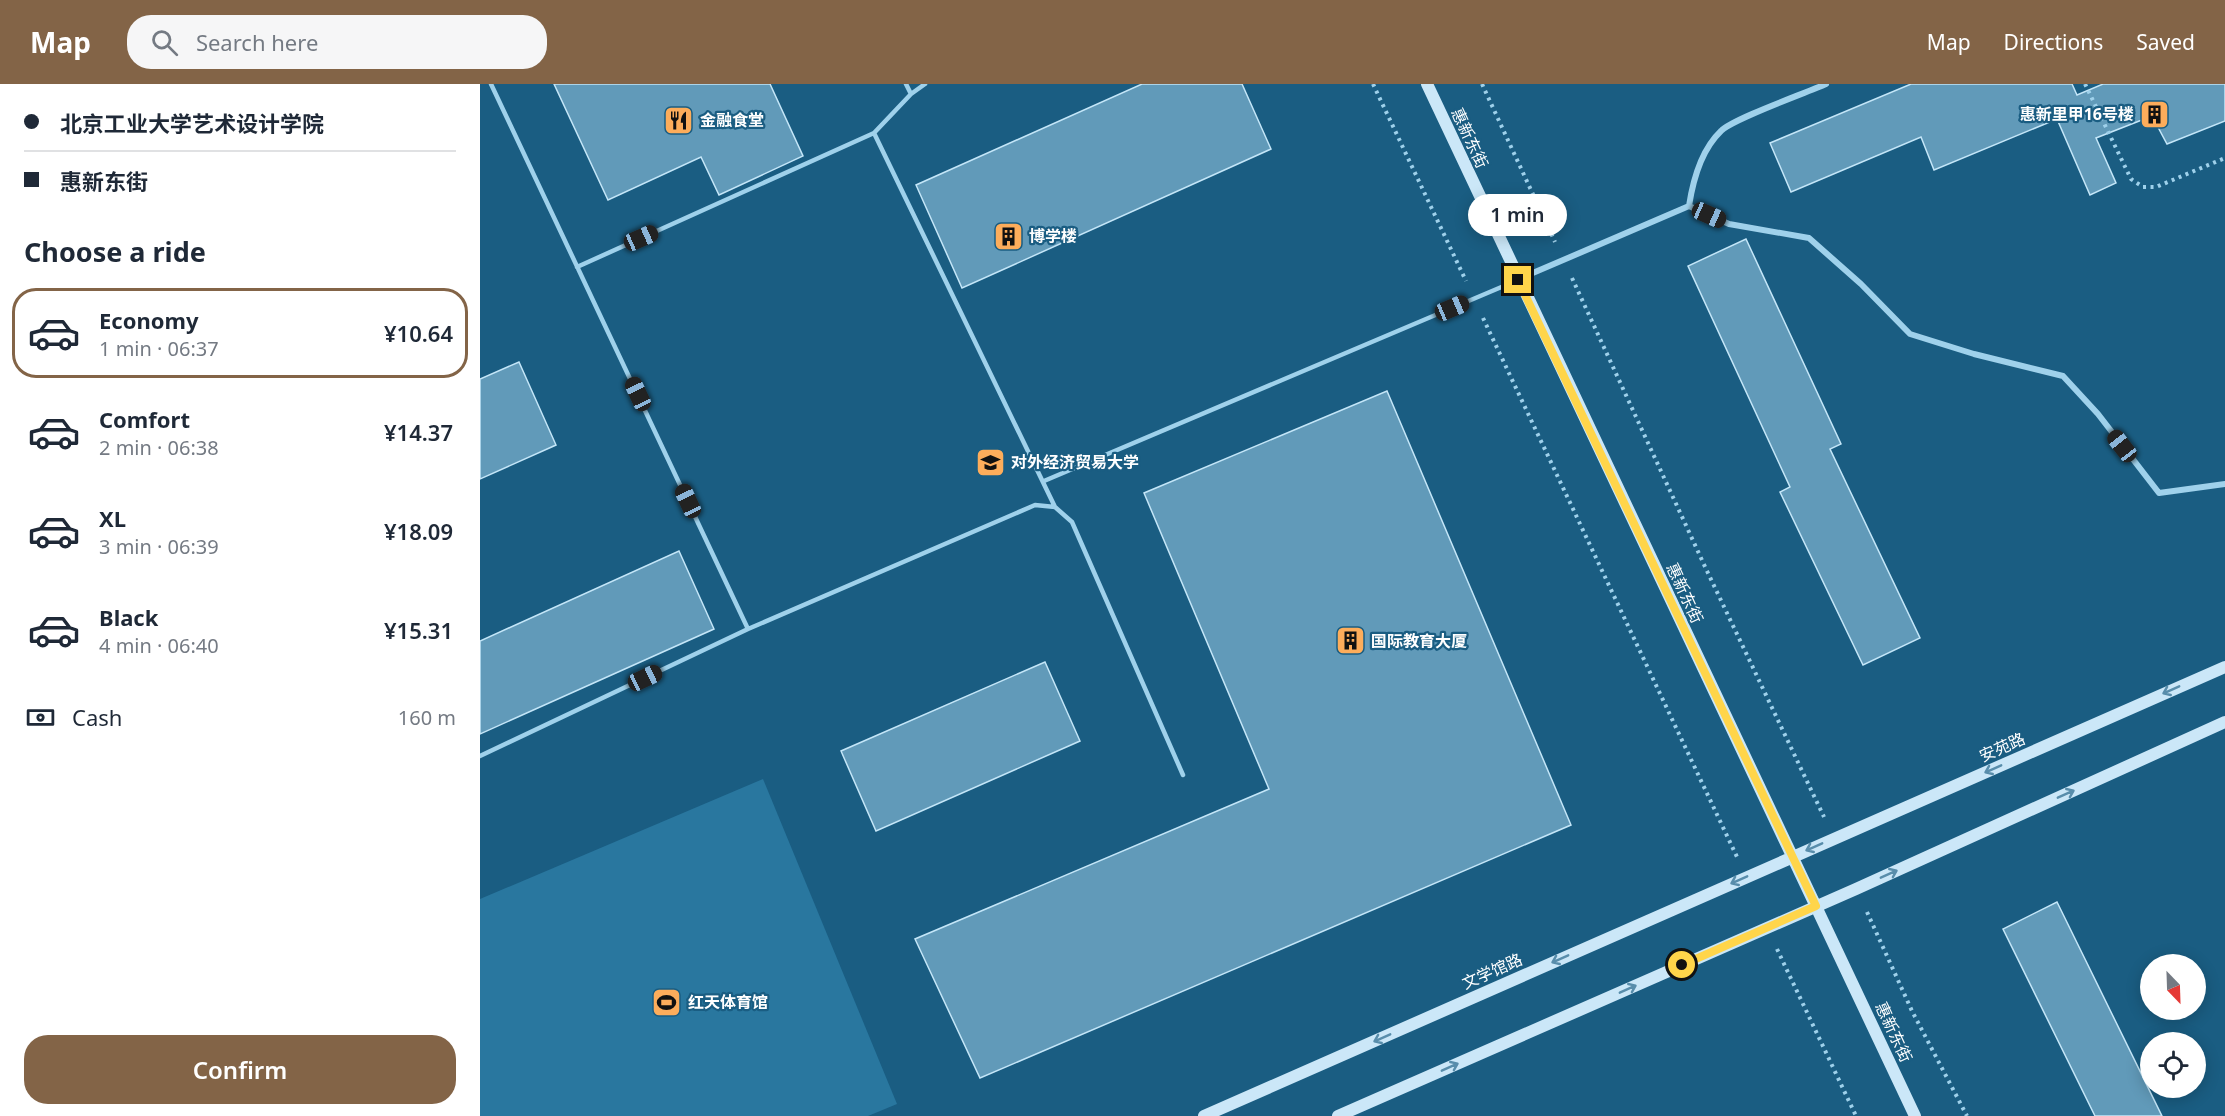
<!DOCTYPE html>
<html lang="en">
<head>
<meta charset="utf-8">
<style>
	body { margin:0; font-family:"Noto Sans","Noto Sans SC",sans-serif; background:#f6f6f7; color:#1f2937; height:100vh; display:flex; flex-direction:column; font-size:22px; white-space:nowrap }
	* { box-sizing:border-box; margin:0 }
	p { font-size:20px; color:#747a83 }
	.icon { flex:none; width:33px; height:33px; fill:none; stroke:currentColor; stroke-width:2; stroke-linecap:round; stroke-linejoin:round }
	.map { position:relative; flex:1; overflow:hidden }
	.drawer { display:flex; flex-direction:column; background:#fff; width:480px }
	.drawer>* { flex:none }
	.guide { display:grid; align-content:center; height:132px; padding:0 24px; background:#fff }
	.needle { width:39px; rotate:157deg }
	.controls { position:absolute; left:1660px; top:870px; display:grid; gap:12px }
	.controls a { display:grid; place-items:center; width:66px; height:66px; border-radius:50%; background:#fff; box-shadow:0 3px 15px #0003; font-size:30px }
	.end { position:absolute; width:27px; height:27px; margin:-14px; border:8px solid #ffd54a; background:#111; box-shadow:0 0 0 3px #111 }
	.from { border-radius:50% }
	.bubble { position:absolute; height:42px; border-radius:21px; background:#fff; box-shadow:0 3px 15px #0003; font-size:20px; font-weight:600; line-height:42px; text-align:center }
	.car { position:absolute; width:18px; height:36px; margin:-18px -9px; border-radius:8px; box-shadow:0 0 4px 2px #0007; background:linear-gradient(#222 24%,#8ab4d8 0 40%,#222 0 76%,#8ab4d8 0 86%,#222 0) }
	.guide b { display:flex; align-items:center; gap:21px; height:57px; font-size:22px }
	.guide b+b { border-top:2px solid #e0e1e3 }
	.guide i { width:15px; height:15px; background:#1f2937 }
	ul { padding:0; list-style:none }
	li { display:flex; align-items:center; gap:18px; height:90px; margin:0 12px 9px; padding:0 12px; border:3px solid transparent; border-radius:24px }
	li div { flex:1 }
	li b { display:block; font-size:22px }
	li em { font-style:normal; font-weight:600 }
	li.on { border-color:#836447 }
	li>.icon { width:54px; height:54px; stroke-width:1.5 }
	h2 { padding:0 24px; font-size:27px; line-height:72px }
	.pay { display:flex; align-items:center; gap:15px; height:66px; padding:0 24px; font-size:22px }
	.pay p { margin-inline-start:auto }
	.cta { display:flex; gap:12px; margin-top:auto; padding:12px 24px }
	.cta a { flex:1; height:69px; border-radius:24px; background:#836447; color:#fff; font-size:24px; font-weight:600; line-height:69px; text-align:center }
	header { display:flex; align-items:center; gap:36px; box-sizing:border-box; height:84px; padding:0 30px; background:#836447; color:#fff }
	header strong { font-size:28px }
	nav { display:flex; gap:33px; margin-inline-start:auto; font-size:21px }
	.search { width:420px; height:54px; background:#f6f6f7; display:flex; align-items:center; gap:15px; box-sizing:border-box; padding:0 21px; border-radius:24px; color:#747a83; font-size:22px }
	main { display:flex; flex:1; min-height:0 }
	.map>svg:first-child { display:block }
	.garden { fill:#29779f }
	.building { fill:#619ab9; stroke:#c4e6f8; stroke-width:1.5 }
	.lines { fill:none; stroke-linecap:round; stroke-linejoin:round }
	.path { stroke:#9fd1eb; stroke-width:4; stroke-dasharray:3 4.5; stroke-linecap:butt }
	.lane { stroke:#9fd1eb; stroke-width:4.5 }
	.street { stroke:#9fd1eb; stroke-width:6 }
	.secondary { stroke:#cbe7f8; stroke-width:12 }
	.oneway { stroke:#588dab }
	.route { stroke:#ffd54a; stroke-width:8 }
	.labels { text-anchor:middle; stroke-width:4.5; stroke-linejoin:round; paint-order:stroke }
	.poi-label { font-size:16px; font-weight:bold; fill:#fff; stroke:#1a5d82; text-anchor:start }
	.street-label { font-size:16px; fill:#fff; stroke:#1a5d82 }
</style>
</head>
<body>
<header>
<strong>Map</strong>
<div class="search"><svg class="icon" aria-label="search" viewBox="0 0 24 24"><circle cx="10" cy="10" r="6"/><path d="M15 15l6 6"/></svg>Search here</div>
<nav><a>Map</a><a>Directions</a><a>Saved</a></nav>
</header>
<main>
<section class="drawer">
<div class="guide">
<b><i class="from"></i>北京工业大学艺术设计学院</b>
<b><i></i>惠新东街</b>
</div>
<h2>Choose a ride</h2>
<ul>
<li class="on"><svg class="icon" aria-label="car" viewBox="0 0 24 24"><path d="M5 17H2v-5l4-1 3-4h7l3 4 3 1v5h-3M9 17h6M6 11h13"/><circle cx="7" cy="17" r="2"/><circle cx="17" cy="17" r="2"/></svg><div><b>Economy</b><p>1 min · 06:37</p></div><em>¥10.64</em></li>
<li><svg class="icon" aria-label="car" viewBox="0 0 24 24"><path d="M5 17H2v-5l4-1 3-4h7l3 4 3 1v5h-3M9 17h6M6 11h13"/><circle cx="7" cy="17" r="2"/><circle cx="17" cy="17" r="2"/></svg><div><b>Comfort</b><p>2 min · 06:38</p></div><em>¥14.37</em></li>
<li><svg class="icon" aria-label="car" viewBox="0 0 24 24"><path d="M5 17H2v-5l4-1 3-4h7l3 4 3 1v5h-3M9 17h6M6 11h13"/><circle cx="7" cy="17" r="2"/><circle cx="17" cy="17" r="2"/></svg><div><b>XL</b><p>3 min · 06:39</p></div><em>¥18.09</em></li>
<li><svg class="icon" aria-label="car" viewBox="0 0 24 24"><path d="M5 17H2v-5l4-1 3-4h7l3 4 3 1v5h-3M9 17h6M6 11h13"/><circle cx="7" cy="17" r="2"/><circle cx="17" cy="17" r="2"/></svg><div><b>Black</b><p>4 min · 06:40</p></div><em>¥15.31</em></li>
</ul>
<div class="pay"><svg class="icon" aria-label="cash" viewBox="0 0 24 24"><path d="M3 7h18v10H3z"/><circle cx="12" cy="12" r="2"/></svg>Cash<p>160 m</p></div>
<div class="cta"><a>Confirm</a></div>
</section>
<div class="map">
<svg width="1745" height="1032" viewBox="0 0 1745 1032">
	<rect width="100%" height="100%" fill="#1a5d82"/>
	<path class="garden" d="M283,695L417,1020L388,1032H0V815Z"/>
	<path class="building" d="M74,0H290L323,72L239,111L221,73L128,116Z
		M662,0H762L791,65L482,204L436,101Z
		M1431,0H1592L1597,11L1623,0H1745V37L1687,60L1672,32L1616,54L1636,99L1610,111L1577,35L1454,86L1441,53L1311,108L1290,59Z
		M1266,155L1361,360L1350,365L1440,554L1383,581L1300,408L1310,403L1208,182Z
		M39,278L76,361L0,395V295Z
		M907,307L1091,741L500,994L435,855L789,705L664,409Z
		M199,467L234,545L0,650V557Z
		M565,578L600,657L396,747L361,667Z
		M1577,818L1682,1032H1615L1523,845Z"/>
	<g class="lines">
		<path class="path" d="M893,0L986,197
			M1002,0L1075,158
			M1605,0L1651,95L1663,103H1676L1745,74
			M1092,194L1227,487L1344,733
			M1003,234L1257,773
			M1387,828L1432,927L1487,1032
			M1297,865L1376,1032"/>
		<path class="lane" d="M11,0L268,545
			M426,0L431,10
			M394,49L575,423
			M97,183L394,49L431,10L445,0
			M564,397L1038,196
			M0,672L268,545L555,421L575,423L592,438L703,691"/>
		<path class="street" d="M1209,122L1249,140L1329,154L1381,200L1430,250L1494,270L1583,292L1618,330L1679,409L1745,400
			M1039,195L1209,122C1213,96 1221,66 1241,47C1252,35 1326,9 1346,0"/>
		<path class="secondary" d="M947,0L1435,1032
			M724,1032L1745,583
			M858,1032L1376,805L1745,638"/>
	</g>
	<defs><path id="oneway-shaft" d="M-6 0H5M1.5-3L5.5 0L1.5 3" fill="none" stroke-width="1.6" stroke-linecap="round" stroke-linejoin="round" transform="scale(1.5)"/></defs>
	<g class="oneway">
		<use href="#oneway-shaft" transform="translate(1691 606) rotate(156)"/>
		<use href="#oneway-shaft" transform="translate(1513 685) rotate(156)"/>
		<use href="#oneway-shaft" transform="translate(1586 710) rotate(-24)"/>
		<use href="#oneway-shaft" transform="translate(1334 763) rotate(156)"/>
		<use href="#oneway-shaft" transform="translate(1409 790) rotate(-24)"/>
		<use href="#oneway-shaft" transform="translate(1259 796) rotate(156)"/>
		<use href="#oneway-shaft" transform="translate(1080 875) rotate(156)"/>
		<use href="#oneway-shaft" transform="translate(1148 905) rotate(-24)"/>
		<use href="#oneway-shaft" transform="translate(902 954) rotate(156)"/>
		<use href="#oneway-shaft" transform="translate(970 983) rotate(-24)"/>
	</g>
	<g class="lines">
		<path class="route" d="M1038,196L1336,822L1202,881"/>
	</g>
	<defs>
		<symbol id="building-square" viewBox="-11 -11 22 22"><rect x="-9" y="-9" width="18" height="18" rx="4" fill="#fdad5b" stroke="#1a5d82"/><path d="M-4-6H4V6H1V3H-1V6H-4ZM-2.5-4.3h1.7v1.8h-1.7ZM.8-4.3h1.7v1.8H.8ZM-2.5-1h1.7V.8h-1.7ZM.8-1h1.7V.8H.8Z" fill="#111"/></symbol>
		<symbol id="restaurant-square" viewBox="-11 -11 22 22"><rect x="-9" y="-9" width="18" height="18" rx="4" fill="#fdad5b" stroke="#1a5d82"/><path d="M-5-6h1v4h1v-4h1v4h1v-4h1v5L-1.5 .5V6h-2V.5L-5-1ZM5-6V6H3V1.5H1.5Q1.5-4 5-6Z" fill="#111"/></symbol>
		<symbol id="university-square" viewBox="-11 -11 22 22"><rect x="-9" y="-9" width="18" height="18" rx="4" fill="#fdad5b" stroke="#1a5d82"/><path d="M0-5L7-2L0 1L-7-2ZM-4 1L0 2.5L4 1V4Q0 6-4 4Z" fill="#111"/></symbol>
		<symbol id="stadium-square" viewBox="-11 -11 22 22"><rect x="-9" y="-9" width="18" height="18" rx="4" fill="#fdad5b" stroke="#1a5d82"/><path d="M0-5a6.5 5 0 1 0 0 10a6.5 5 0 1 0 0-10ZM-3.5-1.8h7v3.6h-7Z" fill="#111"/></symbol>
	</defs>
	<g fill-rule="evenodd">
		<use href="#building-square" x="1658" y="14" width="33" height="33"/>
		<use href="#restaurant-square" x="182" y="20" width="33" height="33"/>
		<use href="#building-square" x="512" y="136" width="33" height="33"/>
		<use href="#university-square" x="494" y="362" width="33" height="33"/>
		<use href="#building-square" x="854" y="540" width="33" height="33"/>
		<use href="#stadium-square" x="170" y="902" width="33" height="33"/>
	</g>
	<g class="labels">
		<g class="poi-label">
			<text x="1654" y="36" text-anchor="end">惠新里甲16号楼</text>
			<text x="220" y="42">金融食堂</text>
			<text x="549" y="158">博学楼</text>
			<text x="531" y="384">对外经济贸易大学</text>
			<text x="891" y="563">国际教育大厦</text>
			<text x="208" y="924">红天体育馆</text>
		</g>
		<g class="street-label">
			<text transform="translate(990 54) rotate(65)" y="6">惠新东街</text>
			<text transform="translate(1205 509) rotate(65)" y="6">惠新东街</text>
			<text transform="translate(1522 663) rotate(-24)" y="6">安苑路</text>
			<text transform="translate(1012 887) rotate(-24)" y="6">文学馆路</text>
			<text transform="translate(1414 948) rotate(65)" y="6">惠新东街</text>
		</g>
	</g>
</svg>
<div class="controls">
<a><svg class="needle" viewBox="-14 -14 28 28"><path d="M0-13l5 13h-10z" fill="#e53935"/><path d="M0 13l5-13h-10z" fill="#747a83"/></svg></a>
<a><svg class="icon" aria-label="locate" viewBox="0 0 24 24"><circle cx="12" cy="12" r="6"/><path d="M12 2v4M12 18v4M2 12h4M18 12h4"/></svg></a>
</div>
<i class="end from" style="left:1202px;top:881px"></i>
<i class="end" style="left:1038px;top:196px"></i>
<div class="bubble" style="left:988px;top:110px;width:99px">1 min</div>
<i class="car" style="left:1229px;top:131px;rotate:114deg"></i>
<i class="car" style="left:161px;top:154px;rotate:66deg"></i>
<i class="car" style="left:972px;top:224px;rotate:67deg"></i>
<i class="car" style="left:158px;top:310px;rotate:335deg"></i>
<i class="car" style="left:1642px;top:362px;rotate:322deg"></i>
<i class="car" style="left:208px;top:417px;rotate:335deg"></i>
<i class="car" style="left:165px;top:594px;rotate:65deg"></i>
</div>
</main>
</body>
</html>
